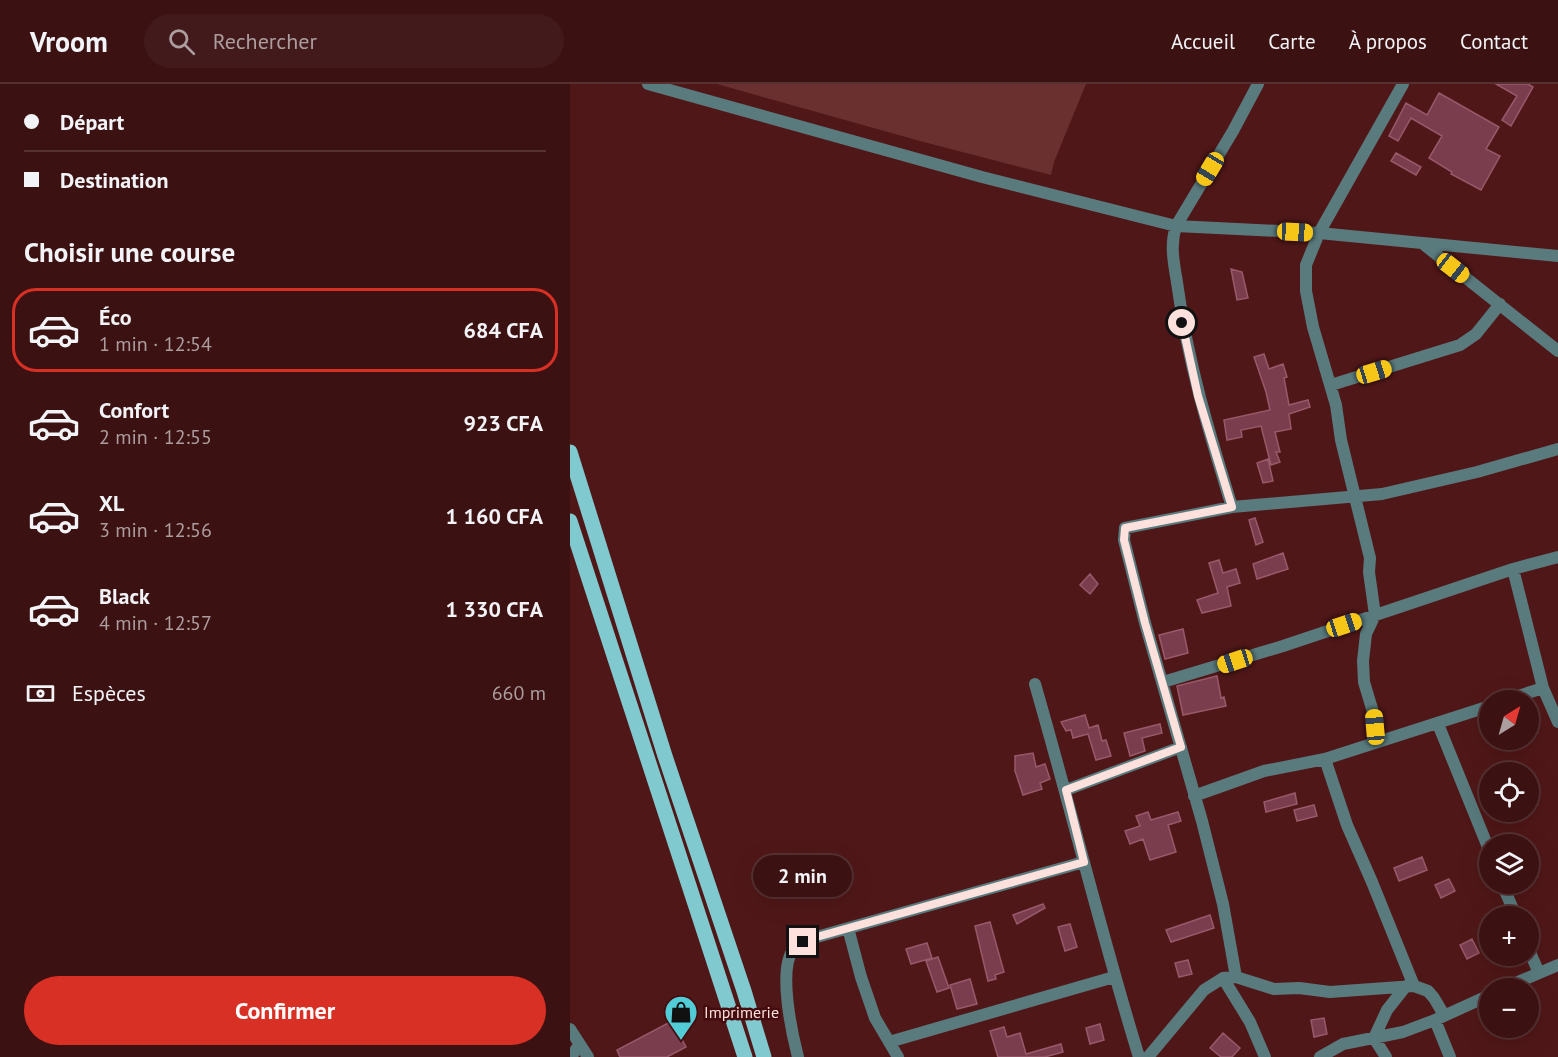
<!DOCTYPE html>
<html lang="fr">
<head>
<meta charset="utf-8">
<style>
	body { margin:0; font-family:"PT Sans",sans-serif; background:#431a1b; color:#f1f3f6; height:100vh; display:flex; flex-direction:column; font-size:22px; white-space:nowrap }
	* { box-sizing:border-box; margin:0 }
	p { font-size:20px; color:#ac9d9f }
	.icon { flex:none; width:33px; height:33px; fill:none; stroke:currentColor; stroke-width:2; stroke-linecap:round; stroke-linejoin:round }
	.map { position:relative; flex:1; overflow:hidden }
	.details { display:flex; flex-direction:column; background:#3c1112; width:570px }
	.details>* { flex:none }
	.hud { display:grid; align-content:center; height:132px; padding:0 24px; background:#3c1112 }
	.needle { width:39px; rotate:37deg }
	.tools { position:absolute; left:909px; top:606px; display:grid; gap:12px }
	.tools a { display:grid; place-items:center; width:60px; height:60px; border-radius:50%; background:#3c1112; box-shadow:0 6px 24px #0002,0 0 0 2px #553132; font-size:30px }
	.end { position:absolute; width:27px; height:27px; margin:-14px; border:8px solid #fee0dd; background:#111; box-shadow:0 0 0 3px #111 }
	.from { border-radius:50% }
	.bubble { position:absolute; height:42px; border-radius:21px; background:#3c1112; box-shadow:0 6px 24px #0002,0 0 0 2px #553132; font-size:20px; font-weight:700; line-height:42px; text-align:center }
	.car { position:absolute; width:18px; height:36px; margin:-18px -9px; border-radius:8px; box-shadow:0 0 4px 2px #0007; background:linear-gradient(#f5c518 24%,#345 0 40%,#f5c518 0 76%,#345 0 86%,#f5c518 0) }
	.hud b { display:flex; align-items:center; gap:21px; height:57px; font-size:22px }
	.hud b+b { border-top:2px solid #553132 }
	.hud i { width:15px; height:15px; background:#f1f3f6 }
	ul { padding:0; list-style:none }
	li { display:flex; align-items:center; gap:18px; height:84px; margin:0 12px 9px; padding:0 12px; border:3px solid transparent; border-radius:24px }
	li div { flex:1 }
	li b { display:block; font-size:22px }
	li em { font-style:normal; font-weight:700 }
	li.active { border-color:#d93025 }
	li>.icon { width:54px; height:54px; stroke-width:1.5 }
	h2 { padding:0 24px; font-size:27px; line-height:72px }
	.pay { display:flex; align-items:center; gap:15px; height:66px; padding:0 24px; font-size:22px }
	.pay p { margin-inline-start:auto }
	.cta { display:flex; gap:12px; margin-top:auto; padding:12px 24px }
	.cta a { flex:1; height:69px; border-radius:36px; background:#d93025; color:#fff; font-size:24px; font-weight:700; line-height:69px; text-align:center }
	header { display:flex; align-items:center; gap:36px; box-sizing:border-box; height:84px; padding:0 30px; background:#3c1112; border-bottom:2px solid #553132 }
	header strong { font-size:28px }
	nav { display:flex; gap:33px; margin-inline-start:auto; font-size:21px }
	.search { width:420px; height:54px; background:#431a1b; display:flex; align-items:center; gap:15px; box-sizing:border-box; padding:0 21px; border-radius:33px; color:#ac9d9f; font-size:22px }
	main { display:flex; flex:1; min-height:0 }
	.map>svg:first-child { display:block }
	.green { fill:#6a302f }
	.building { fill:#793d4e; stroke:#98596a; stroke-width:1.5 }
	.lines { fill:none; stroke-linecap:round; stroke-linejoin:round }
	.street { stroke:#597b7e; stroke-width:12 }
	.primary { stroke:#80c9cf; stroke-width:15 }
	.route { stroke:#fee0dd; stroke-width:8 }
	.labels { text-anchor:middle; stroke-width:5; stroke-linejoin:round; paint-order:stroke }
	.poi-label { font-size:16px; fill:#fee0dd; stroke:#450c0f; text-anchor:start }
</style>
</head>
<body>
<header>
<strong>Vroom</strong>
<div class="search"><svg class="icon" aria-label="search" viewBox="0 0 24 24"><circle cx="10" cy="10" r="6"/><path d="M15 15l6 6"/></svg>Rechercher</div>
<nav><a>Accueil</a><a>Carte</a><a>À propos</a><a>Contact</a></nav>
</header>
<main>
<section class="details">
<div class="hud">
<b><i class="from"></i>Départ</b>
<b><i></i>Destination</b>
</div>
<h2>Choisir une course</h2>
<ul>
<li class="active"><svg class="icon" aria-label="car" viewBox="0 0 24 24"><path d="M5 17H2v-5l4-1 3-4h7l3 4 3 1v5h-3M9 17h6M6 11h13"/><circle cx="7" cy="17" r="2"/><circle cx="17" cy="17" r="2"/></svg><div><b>Éco</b><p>1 min · 12:54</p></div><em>684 CFA</em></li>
<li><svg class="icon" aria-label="car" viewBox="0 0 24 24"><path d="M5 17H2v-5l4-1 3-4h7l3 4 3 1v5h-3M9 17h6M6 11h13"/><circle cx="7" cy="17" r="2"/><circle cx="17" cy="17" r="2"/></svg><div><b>Confort</b><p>2 min · 12:55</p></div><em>923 CFA</em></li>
<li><svg class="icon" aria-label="car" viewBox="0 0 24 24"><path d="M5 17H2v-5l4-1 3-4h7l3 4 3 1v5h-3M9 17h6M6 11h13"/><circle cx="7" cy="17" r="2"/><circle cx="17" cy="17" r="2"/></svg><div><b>XL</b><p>3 min · 12:56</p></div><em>1 160 CFA</em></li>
<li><svg class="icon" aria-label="car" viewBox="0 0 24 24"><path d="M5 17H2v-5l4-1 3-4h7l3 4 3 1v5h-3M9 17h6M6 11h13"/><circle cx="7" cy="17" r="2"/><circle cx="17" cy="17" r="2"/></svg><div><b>Black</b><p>4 min · 12:57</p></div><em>1 330 CFA</em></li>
</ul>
<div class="pay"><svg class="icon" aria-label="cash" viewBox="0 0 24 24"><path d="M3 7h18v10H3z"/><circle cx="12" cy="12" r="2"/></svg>Espèces<p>660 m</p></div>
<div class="cta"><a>Confirmer</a></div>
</section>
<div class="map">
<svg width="988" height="973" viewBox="0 0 988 973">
	<rect width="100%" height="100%" fill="#501718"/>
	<path class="green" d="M147,0H516L484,78L481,91L350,57Z"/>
	<path class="building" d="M926,0H958L963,3L941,42L932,36L947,12Z
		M869,9L929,43L916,65L930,72L911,106L881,90L882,88L859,74L872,52L841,34L828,57L819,52L836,19L857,31Z
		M826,69L851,83L846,91L821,77Z
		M661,185L672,188L678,214L667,216Z
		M694,270L699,285L713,280L717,293L714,294L719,321L738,316L740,323L719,330L721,345L705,348L710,368H706L710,378L701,381L691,342L671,346L672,353L657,356L654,336L700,326L696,308L684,273Z
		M698,375L703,397L693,399L687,379Z
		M685,434L693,458L686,461L679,436Z
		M713,469L718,485L687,495L683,480Z
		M649,476L653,489L666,485L670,499L657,503L661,522L632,529L627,516L648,509L639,479Z
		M520,490L528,500L520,510L510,501Z
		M613,545L618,569L595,575L589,551Z
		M647,592L651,614L654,613L656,622L613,631L607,602Z
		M515,631L519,644L528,641L532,657L536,656L541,672L526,676L518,650L503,654L501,646L496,647L491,638Z
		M590,640L592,649L572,654L575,667L560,672L554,649Z
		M463,669L466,683L475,680L480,695L470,699L472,705L453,711L445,687V672Z
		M725,709L727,720L696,728L694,718Z
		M744,721L747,732L727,737L724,726Z
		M578,728L581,736L608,728L611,737L598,741L606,768L580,776L573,755L560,760L555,747L570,742L566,732Z
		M852,773L857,786L829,797L824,784Z
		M879,795L885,807L871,814L865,801Z
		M473,820L475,824L447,840L443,831Z
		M640,831L644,844L601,858L596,846Z
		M420,838L434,888L425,891L426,895L418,897L405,842Z
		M500,840L507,863L495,867L488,843Z
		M902,855L909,869L897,875L890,861Z
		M357,859L362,874L341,880L336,865Z
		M368,873L379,904L367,908L356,877Z
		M618,876L622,890L609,893L605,879Z
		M400,895L407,920L387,925L380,901Z
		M754,934L757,950L744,953L741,936Z
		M102,937L116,963L97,973H50L47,966Z
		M530,940L534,956L520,960L516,944Z
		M434,943L437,953L450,949L456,970L491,960L493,968L475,973H428L420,947Z
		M653,949L670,964L662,973H651L640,964Z"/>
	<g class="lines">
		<path class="street" d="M78,0L412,93L606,142L749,149L852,159L988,267
			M853,159L988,172
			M761,301L890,261L906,250L930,220
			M662,423C640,351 618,280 608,205C605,183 599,164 606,142L663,47L688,0
			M943,485L973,604L988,638
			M593,598L713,562L943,485L988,473
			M465,600C501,724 531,850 569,973
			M936,616L973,604
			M868,640L920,768
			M806,658L803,628L794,598L793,577L796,550L805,531L799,488L800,474L771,356L766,321L743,243L736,207V181L749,149L833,0
			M755,675L777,741L802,798L844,902
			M496,706L611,663
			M624,712L694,687L755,675L920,622
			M932,800L946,832
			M278,844L291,893L305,934L328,973
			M958,864L969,889
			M666,893L653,820L632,737L575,539L554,456L555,444L662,423L812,410L907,388L988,365
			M653,894L680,938L695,973
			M934,904L988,881
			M0,945L18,973
			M319,958L544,893
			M1,973L9,961
			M228,973C222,950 208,886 223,866C228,860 236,857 243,854L514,778
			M578,973L634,906L653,894L666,893L704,905L729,904L760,908L844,902L858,907L864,914L874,931
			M750,973L773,960L833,948L865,936
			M816,973L804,954L817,926L836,902
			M880,973L865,936L920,911"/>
		<path class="primary" d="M0,368L95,672L174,907L194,973
			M0,437L175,973"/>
	</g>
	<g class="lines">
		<path class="route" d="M233,858L243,854L514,778L496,706L611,663L575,539L554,456L555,444L662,423L628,312L612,239"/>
	</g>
	<defs>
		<symbol id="shop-pin" viewBox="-11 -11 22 30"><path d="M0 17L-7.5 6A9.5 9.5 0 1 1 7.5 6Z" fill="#52ccd6" stroke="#450c0f"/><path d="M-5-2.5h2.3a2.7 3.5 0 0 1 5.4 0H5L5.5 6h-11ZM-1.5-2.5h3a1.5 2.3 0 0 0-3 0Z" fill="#111"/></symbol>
	</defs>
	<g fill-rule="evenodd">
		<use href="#shop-pin" x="92" y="909" width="38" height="52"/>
	</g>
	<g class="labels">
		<g class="poi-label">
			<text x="134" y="934">Imprimerie</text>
		</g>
	</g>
</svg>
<div class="tools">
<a><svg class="needle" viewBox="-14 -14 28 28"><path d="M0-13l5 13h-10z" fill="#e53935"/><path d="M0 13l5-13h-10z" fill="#ac9d9f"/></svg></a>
<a><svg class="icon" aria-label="locate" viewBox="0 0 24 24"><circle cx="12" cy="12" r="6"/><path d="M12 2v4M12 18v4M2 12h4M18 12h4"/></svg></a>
<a><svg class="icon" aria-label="layers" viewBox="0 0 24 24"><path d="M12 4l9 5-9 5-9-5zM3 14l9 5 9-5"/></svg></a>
<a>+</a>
<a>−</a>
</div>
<i class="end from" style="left:612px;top:239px"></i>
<i class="end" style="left:233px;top:858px"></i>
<div class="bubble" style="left:183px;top:771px;width:99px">2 min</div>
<i class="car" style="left:640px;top:85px;rotate:211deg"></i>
<i class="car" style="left:725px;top:148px;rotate:93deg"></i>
<i class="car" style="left:883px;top:184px;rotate:128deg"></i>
<i class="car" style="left:804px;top:288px;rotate:73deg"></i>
<i class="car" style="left:774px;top:541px;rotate:72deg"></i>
<i class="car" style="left:665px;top:577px;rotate:252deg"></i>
<i class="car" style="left:805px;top:643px;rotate:355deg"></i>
</div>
</main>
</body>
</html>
